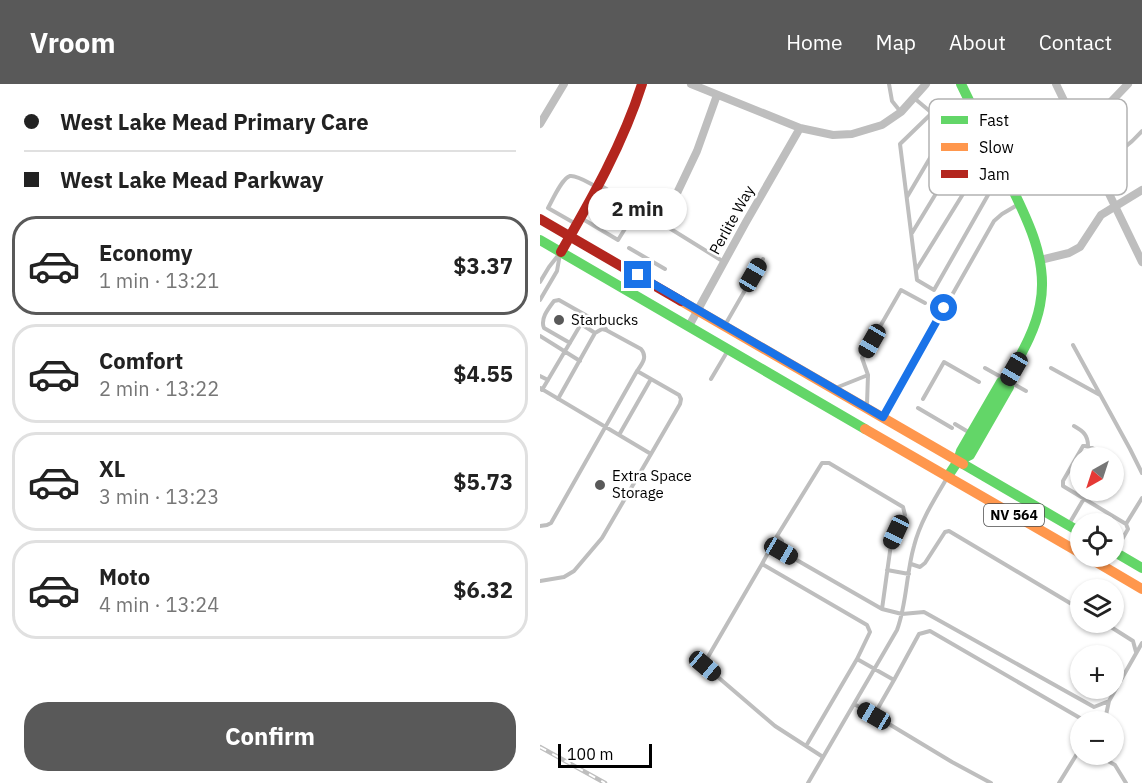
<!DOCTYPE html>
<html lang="en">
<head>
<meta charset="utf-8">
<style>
	body { margin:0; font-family:"IBM Plex Sans",sans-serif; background:#f6f6f6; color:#222; height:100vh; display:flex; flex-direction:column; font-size:22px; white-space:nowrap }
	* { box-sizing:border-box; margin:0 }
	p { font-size:20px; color:#767676 }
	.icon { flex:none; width:33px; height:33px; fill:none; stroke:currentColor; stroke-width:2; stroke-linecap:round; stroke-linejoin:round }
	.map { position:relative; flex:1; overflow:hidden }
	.drawer { display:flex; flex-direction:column; background:#fff; width:540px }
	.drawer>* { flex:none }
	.banner { display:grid; align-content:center; height:132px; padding:0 24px; background:#fff }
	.needle { width:39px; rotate:219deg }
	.tools { position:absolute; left:530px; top:363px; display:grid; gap:12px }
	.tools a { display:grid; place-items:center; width:54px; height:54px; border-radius:50%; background:#fff; box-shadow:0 2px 4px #0004; font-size:30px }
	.scale { position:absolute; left:18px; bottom:15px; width:94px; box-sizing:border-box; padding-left:6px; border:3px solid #000; border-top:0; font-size:16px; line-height:21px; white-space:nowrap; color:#000; -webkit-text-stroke:4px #fff; paint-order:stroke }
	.end { position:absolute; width:27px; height:27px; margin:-14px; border:8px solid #1a73e8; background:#fff; box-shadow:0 0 0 3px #fff }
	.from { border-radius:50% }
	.bubble { position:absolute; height:42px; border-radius:21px; background:#fff; box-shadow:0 2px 4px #0004; font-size:20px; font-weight:700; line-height:42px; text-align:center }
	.car { position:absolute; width:18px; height:36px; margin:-18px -9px; border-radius:8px; box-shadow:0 0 4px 2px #0007; background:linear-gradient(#222 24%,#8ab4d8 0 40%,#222 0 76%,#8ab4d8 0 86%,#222 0) }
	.banner b { display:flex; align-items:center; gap:21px; height:57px; font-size:22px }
	.banner b+b { border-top:2px solid #e0e0e0 }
	.banner i { width:15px; height:15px; background:#222 }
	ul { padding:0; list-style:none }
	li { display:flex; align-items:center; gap:18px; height:99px; margin:0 12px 9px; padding:0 12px; border:3px solid #e0e0e0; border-radius:24px }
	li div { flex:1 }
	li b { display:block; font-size:22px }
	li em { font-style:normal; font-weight:700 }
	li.active { border-color:#595959 }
	li>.icon { width:54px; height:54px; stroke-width:1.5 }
	.cta { display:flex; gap:12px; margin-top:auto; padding:12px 24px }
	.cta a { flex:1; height:69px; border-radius:24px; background:#595959; color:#fff; font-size:24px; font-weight:700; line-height:69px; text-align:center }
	header { display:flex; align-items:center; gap:36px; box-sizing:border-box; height:84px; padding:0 30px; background:#595959; color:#fff }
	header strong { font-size:28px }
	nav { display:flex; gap:33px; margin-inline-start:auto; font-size:21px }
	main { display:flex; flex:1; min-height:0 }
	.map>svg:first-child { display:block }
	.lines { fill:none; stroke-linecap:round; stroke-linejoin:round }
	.lane { stroke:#bebebe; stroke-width:4 }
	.street { stroke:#bebebe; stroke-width:8 }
	.fast { stroke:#63d668; stroke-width:10 }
	.slow { stroke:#ff974d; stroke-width:10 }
	.jam { stroke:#b3261e; stroke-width:10 }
	.rail-casing { stroke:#bebebe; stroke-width:4.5 }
	.rail { stroke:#fff; stroke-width:2; stroke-dasharray:7; stroke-linecap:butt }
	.route { stroke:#1a73e8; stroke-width:8 }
	.poi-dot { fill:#595959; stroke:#fff; stroke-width:2 }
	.labels { text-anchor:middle; stroke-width:5; stroke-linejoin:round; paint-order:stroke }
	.shield { fill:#fff; stroke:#4c4c4c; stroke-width:1.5 }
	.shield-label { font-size:14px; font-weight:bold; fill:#000 }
	.street-label { font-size:15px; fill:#000; stroke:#fff }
	.poi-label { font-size:15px; fill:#000; stroke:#fff; text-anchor:start }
	.key { fill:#fff; stroke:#b2b2b2; stroke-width:1.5 }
	.key-label { font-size:16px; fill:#000 }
</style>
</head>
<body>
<header>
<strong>Vroom</strong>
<nav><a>Home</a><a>Map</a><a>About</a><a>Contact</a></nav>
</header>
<main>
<section class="drawer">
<div class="banner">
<b><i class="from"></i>West Lake Mead Primary Care</b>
<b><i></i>West Lake Mead Parkway</b>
</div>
<ul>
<li class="active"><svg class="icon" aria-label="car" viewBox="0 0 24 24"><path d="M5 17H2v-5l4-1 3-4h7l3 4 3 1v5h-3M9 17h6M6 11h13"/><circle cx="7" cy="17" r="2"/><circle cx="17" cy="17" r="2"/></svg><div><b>Economy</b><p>1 min · 13:21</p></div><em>$3.37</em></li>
<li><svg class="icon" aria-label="car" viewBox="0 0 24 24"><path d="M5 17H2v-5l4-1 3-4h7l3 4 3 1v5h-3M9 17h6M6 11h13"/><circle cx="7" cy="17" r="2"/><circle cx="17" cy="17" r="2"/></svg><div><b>Comfort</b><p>2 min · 13:22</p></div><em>$4.55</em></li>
<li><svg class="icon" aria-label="car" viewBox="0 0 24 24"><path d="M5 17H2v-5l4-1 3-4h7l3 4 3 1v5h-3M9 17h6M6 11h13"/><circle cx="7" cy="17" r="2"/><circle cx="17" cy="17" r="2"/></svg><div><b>XL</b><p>3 min · 13:23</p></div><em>$5.73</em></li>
<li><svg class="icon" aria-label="car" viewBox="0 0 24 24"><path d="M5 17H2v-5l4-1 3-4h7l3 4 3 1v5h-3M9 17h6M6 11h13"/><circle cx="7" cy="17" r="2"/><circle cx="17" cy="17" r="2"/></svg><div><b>Moto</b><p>4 min · 13:24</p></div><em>$6.32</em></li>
</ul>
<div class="cta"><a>Confirm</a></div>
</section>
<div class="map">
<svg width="602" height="699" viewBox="0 0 602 699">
	<rect width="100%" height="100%" fill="#fff"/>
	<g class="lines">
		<path class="lane" d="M349,0L352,17L360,27
			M374,14L392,29L398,27L405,30L448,111L394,206L377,196L360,60L392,29
			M405,30L430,20
			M556,82C573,73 589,62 602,47
			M60,101L184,178
			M367,113L410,40
			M41,134L78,156L91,135L54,112
			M36,140L8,124C12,117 22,94 30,92C38,91 50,100 57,103
			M372,149L423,65
			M89,164L125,185
			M376,186L436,89
			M0,198L9,183L20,169
			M0,216L17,187L20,170
			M185,241L223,175
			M0,252L40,277
			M30,259L4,244C0,235 8,225 14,217L19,216L56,237L66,245
			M533,261L590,365L602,389
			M445,284L486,307
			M511,284L560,311
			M328,291L322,274L361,206L385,219
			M0,292L8,296
			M171,295L187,268
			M298,303L328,291L327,320
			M0,304C37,326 74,348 111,370L140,320L141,315L139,311L97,287L11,439L7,441L0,442
			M2,306L41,240L55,249
			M18,315L55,249L62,245L66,246L101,265C108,273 102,280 97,287
			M383,315L404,278L439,298
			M378,324L412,344
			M344,331L454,137L462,130L479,120
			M415,340L430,349
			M534,342C543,347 548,351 548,362
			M79,351L111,295
			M564,374C560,368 550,361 543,362L523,397V402L586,440L602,414
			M529,440L549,406
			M576,466L588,445L586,440
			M222,480L237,452
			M371,480L380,483L385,479L405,448L409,447L540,525
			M347,486L369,490
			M0,497L24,493L34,487L62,454L111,370
			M342,525L351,460L365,431L363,423L289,379H282L237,452L242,457L241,467L342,525L362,530L384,528L554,623L569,617
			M563,538L593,557L596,568
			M354,596L379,550L390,547L540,634L544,638
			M314,620L334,631L354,596L317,575L266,662L235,642L165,582V578L222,480L327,541L330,548L317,575
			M334,631L412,678L451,699
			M561,638L566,631L569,617L602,559
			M266,662L283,673
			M561,673L575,681L586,699
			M268,699L357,546C367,519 366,490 374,462C380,438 394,416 407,394
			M519,699L540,665"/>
		<path class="street" d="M151,0L260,44L293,51L312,50L342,41L361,28L386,0
			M516,0L602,178
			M0,40L24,0
			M535,41L564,25L588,0
			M129,126L157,67L177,11
			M500,176L529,169L540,163L561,131L602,106
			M149,242L206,138L260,44"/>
		<path class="fast" d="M0,156L325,345
			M418,377L430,371L469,303L467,296C480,272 495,248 500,221C510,172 482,125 461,82C448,55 434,27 421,0
			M423,380L540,448
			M408,392L418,377L421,367L461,298L467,296
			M573,467L602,484"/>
		<path class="slow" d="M141,217L423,380
			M325,345L540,469
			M546,472L602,505"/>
		<path class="jam" d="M0,135L141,217
			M21,168C52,114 83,60 102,0"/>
		<defs>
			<path id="rail" d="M0,663L65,699"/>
		</defs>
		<use href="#rail" class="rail-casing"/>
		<use href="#rail" class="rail"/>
	</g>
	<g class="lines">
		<path class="route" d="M98,191L343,333L404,224"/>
	</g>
	<g class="poi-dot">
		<circle cx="19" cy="236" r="6"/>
		<circle cx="60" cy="401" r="6"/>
	</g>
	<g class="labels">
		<rect class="shield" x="444" y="420" width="60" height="22" rx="4.5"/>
		<g class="shield-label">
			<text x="474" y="436">NV 564</text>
		</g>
		<g class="street-label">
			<text transform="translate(192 136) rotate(-61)" y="5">Perlite Way</text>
		</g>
		<g class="poi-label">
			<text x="31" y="241">Starbucks</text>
			<text x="72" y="397">Extra Space<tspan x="72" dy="17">Storage</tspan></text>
		</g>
	</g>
	<rect x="389" y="15" width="198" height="96" rx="9" class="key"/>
	<rect x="401" y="32" width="27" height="8" fill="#63d668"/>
	<rect x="401" y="59" width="27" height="8" fill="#ff974d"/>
	<rect x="401" y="86" width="27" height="8" fill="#b3261e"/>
	<g class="key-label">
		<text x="439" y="42">Fast</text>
		<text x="439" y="69">Slow</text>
		<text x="439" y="96">Jam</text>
	</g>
</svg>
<div class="tools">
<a><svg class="needle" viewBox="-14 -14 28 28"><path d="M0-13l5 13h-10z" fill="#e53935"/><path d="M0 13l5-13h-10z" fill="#767676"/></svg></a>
<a><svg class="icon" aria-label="locate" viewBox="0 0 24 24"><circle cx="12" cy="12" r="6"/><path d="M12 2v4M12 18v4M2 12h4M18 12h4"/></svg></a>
<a><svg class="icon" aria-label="layers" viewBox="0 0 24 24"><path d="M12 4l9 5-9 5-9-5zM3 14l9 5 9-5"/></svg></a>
<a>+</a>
<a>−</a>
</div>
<div class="scale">100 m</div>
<i class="end from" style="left:404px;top:224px"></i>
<i class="end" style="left:98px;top:191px"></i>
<div class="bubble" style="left:48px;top:104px;width:99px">2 min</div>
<i class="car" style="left:213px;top:191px;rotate:30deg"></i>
<i class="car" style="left:332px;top:257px;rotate:210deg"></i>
<i class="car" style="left:474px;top:285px;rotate:210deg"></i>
<i class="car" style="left:356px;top:448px;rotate:205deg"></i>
<i class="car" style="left:241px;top:467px;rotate:120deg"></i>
<i class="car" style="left:165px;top:582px;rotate:130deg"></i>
<i class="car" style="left:334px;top:632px;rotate:300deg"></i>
</div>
</main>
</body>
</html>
